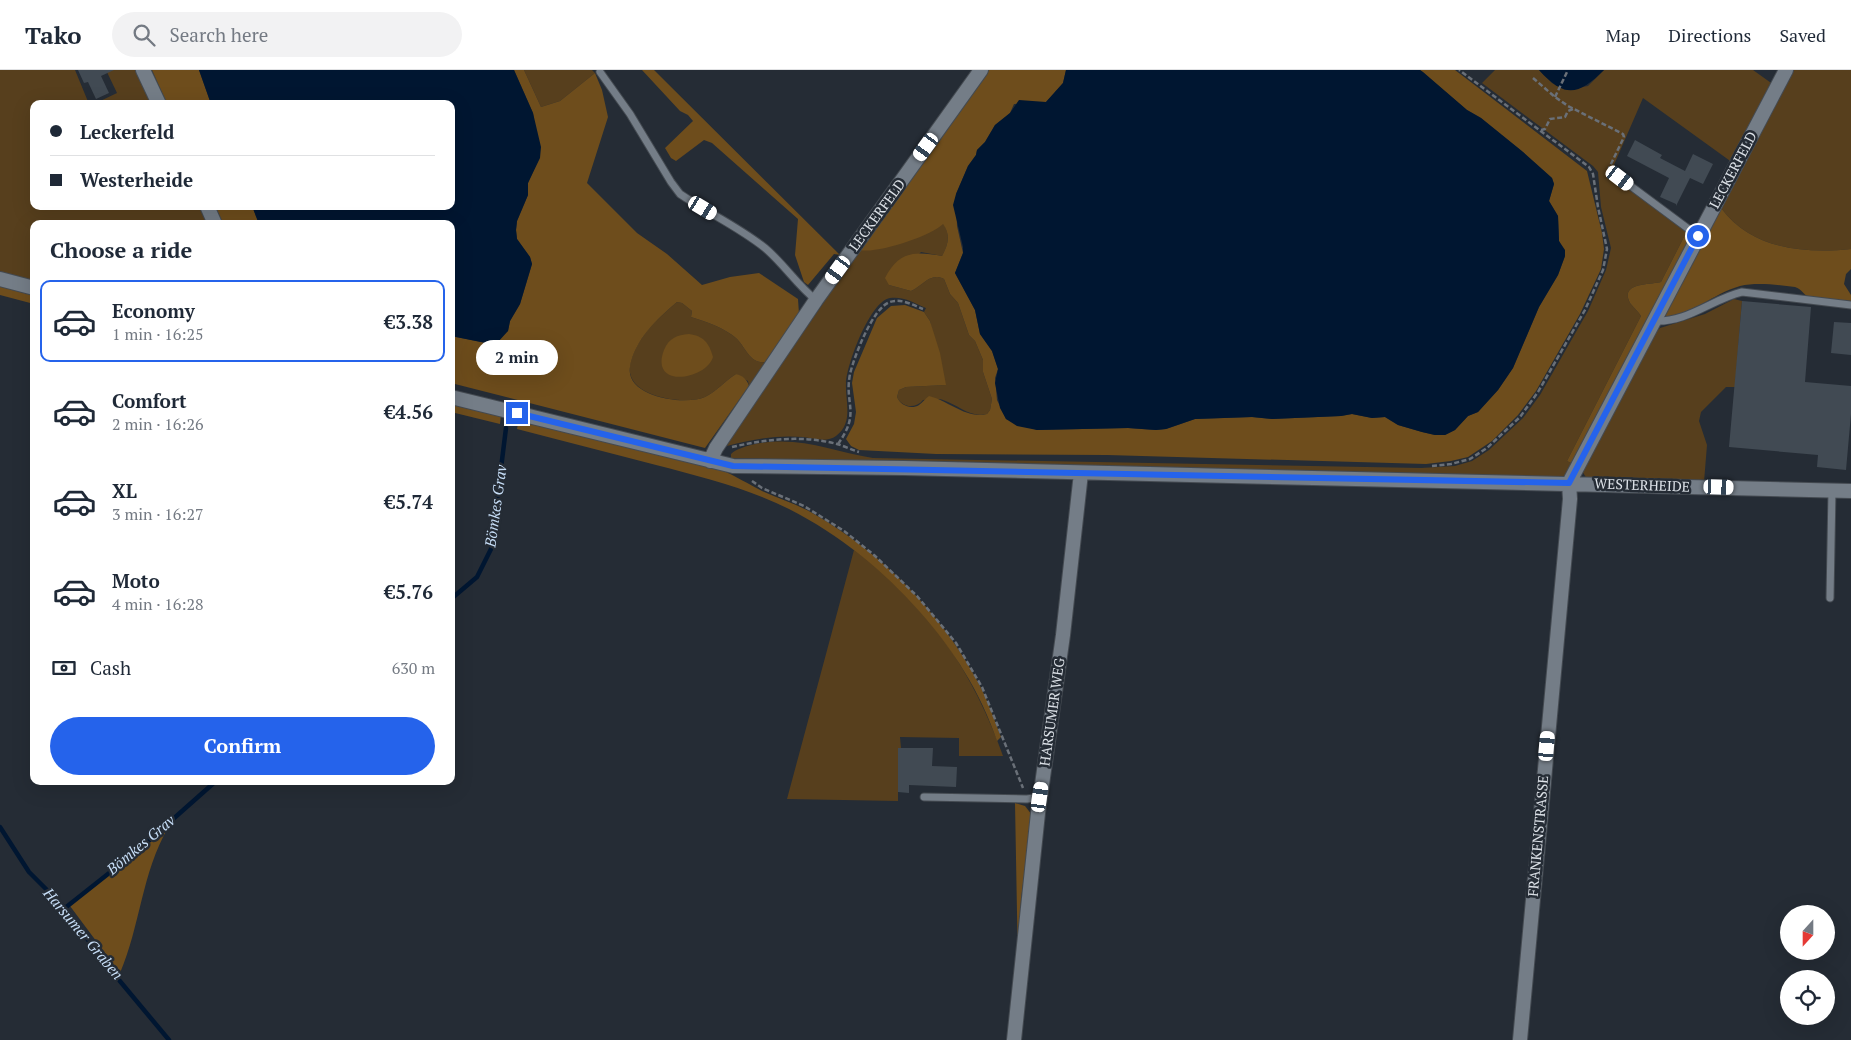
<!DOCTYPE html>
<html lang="en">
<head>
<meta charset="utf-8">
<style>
	body { margin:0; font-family:"PT Serif",serif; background:#f2f2f3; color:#1f2937; height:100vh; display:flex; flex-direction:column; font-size:19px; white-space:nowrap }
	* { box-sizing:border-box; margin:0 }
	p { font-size:16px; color:#747a83 }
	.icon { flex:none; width:28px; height:28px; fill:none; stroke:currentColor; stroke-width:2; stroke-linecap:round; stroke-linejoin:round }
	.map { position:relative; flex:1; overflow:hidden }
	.sheet { position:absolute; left:30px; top:150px; width:425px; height:565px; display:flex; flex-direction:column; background:#fff; border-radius:10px; box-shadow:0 5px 20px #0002 }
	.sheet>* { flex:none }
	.top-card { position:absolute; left:30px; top:30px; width:425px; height:110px; border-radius:10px; box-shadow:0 5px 20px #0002; display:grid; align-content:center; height:110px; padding:0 20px; background:#fff }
	.needle { width:32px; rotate:201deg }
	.controls { position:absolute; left:1780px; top:835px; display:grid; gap:10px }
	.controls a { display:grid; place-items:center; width:55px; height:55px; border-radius:50%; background:#fff; box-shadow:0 5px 20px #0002; font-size:25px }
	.end { position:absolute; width:22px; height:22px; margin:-11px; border:6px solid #2563eb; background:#fff; box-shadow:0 0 0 2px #fff }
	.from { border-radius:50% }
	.bubble { position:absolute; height:35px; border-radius:18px; background:#fff; box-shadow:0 5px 20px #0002; font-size:16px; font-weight:700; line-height:35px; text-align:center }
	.car { position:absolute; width:15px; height:30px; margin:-15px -8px; border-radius:6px; box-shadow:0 0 4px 1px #0007; background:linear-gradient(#fff 24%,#345 0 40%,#fff 0 76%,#345 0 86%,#fff 0) }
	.top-card b { display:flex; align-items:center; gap:18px; height:48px; font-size:19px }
	.top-card b+b { border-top:1px solid #e0e1e3 }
	.top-card i { width:12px; height:12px; background:#1f2937 }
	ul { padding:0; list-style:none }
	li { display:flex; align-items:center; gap:15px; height:82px; margin:0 10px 8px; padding:0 10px; border:2px solid transparent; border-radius:10px }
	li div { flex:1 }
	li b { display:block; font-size:19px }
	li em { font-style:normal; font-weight:700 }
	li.on { border-color:#2563eb }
	li>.icon { width:45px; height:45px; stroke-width:1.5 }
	h2 { padding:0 20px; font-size:22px; line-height:60px }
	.pay { display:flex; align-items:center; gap:12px; height:55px; padding:0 20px; font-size:19px }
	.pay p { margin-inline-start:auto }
	.action { display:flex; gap:10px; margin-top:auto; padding:10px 20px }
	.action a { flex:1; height:58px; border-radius:30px; background:#2563eb; color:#fff; font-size:20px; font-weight:700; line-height:58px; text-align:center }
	header { display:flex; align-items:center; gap:30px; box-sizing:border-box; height:70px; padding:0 25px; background:#fff; border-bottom:1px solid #e0e1e3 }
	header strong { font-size:24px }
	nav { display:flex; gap:28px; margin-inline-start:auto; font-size:18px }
	.search { width:350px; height:45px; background:#f2f2f3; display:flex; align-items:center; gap:12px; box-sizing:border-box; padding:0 18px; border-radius:28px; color:#747a83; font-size:19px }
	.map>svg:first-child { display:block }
	.green { fill:#573f1d }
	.forest { fill:#6e4d1c }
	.water { fill:#001631 }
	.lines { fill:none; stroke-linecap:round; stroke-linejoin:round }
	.stream { stroke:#001631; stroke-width:4.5 }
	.building { fill:#414a53 }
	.service-casing { stroke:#444a51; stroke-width:9 }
	.minor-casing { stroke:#444a51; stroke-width:16 }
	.path { stroke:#6a7078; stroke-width:2.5; stroke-dasharray:5 2.5; stroke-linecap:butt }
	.service { stroke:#747d87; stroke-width:7 }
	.minor { stroke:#747d87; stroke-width:14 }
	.route { stroke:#2563eb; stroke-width:6 }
	.labels { text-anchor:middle; stroke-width:5; stroke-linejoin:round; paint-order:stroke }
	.street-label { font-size:14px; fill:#dde2e8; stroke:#252c35 }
	.water-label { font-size:15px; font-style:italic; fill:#c6ddf6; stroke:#252c35 }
</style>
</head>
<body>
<header>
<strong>Tako</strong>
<div class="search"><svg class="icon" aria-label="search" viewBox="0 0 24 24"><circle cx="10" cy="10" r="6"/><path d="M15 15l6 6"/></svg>Search here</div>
<nav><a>Map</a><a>Directions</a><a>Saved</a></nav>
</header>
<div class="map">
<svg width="1851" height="970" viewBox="0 0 1851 970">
	<rect width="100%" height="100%" fill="#252c35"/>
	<path class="green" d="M0,0H75L89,34H34V136H202L210,154H34V211L0,202Z
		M106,0H141L156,34H94L117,23Z
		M524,0H592L595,3L560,31L541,37Z
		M1495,0H1539L1552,13L1565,20L1588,16L1604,0H1753L1774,15L1733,93L1643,28L1610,104L1687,161L1661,212C1651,215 1619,212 1630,233C1633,237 1638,241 1641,246L1567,391L1573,394L1566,408L731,388V384C736,379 744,377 751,375C797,364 830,381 873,388L1421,398L1455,396L1472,391L1489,380L1523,348L1540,325L1588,241L1606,200L1611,178L1601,137L1598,102L1593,96L1482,13Z
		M1794,0H1851V179C1804,184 1751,179 1721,138Z
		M943,153C951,165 948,175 942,186L921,182L889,215L911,221C923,216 930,202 944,209L950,224L958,233L969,265L975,271L983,290V302L992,329L990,340L987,344C969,348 959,335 943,330C938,328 929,330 923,330C916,339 902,338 897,327L899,320L906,317L945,315L930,251L924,242L926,238C915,233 903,226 890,228C870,231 847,294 846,313C845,331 854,353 836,366C827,373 813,368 803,367C776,365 753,369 727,376L731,367L860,180Z
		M1734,229L1742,231L1735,317H1726L1701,342L1699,351L1707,375L1704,412L1587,409L1582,401L1655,263L1660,258L1705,244Z
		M677,232L682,233L692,241L691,247C707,252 725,258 737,269C746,278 750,294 765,292L749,316L748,311L736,304C725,311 716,322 705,327C685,336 625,327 630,296C635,269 657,249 677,232Z
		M854,480C925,528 975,606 1003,686H959V668L900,667L901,678H898V731L787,729Z"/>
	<path class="forest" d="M152,0H199L211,34H167Z
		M514,0H524L541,37L560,31L595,3L602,20L608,47L587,113L637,163L667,184L702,215L730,207L759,203L798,229L799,244L765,292C750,294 746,278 737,269C725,258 707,252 691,247L692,241L682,233L677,232C657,249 635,269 630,297C625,327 685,336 705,327C716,322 725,311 736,304C743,306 747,309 749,316L705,378L451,313V266L486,273L508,261L510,251L520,234L532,194L530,187L517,169L516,160L517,151L528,125V113L539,88L533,43Z
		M642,0H654L840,185L834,184L808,215L804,212L795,185L798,149L712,73L704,70L676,91L671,88L665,78L693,51L688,45L680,41Z
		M986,0H1066L1063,13L1046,32L1014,34L1010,43L995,55L985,72L977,80L976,85L968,96L956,124L957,156L963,183L955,203L975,240L980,264L992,281L998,299L995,308L997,330L1006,349L1037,360L1128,358L1156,360L1166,359L1195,349L1252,347L1272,349L1341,346L1352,344L1372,348L1385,347L1398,355L1422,362L1435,365H1445L1455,360L1468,346L1478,342L1498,320L1513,298L1539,237L1558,205L1565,186L1559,171L1558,146L1549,131L1554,114L1552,108L1523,82L1481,48L1467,40L1420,0H1455L1587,101L1602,163L1604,179L1601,199L1580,244L1536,321L1518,345L1492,371L1468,387L1451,391L1426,394L1107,385L936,384L859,380L851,376L846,369L854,354L856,342L852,313L854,302L877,248L891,236L905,235L924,242L930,251L940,283L946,315L906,317L899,320L897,327C900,335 911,340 919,335C923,332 925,329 929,326C949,331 966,349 987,344L990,340L992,329L983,302V290L975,271L969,265L958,233L950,224L944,209C930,202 923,216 911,221L889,215L885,208C899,181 915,181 942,186C948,175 951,165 943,154C931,166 877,184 860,180Z
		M213,136H252L259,154H221Z
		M1721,138C1751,179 1804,184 1851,179V199L1846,204L1844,214L1851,225V231L1811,228C1804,226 1802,219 1795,217C1778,215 1757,212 1740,216C1712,224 1695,244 1663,247Z
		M1687,161L1690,174L1573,394L1567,391L1641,246C1638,241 1633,237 1630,233C1619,212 1651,215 1661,212Z
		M0,214L34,223V234L0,225Z
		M689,264C703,266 709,272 713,287C706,310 649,319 664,280C669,268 677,265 689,264Z
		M451,331L501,344L500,354L451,342Z
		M519,349L721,400C736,406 748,414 762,421C779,429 797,434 814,444C882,483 943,545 979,614C988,631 994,649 1001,667L997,671C981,623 953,579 920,542C883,500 840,465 789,439C747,418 702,407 656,395C610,383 563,371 517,359Z
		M1015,733L1025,736L1032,745L1021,829L1018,898Z
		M168,758C142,802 140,857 120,903L70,836Z"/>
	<path class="water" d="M199,0H514L533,43L541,77L540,88L528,113V125L517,151L516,160L517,169L530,187L532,194L520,234L510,251L508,261L498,272L491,274L451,266V154H259L252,136H451V34H211Z
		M1066,0H1420L1423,2L1467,40L1481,48L1523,82L1552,108L1554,114L1549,131L1558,146L1559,171L1565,180V186L1558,205L1539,237L1513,298L1498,320L1478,342L1468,346L1455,360L1445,365H1435L1422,362L1398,355L1385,347L1372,348L1352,344L1341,346L1272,349L1252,347L1195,349L1166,359L1156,360L1128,358L1037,360L1017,356L1006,349L1000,338L995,313L998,299L992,281L980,264L975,240L955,203L963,183V177L953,135L956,124L968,96L976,85L977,80L985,72L995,55L1010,43L1019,30L1046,32L1063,13Z
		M1539,0H1604C1579,25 1565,29 1539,0Z"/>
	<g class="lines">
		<path class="stream" d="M451,529L477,507L491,479L506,358
			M0,757L29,802L65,838L104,892L169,970
			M65,838L137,781L216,711"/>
	</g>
	<path class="building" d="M78,0H114L101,6L109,23L96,29L88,12L84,13Z
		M1635,70L1662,85L1660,88L1685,101L1693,84L1713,94L1703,114L1690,108L1676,136V134L1660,127L1669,108L1627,86Z
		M1742,231L1811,237L1805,312L1851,316V344L1846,400L1817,397L1818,385L1729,377Z
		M1834,252L1851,253V285L1831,283Z
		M898,678H933L932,696L957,697L956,717L909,715V723L898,722Z"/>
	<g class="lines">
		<defs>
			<path id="service" d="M600,2L630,44L671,112L680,124C708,143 739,157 765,178C784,194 797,215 816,230
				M1620,108L1698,166
				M1654,251C1687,253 1712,229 1742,222L1851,235
				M1830,528L1832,420
				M924,727L1027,729L1040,727"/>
			<path id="minor" d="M143,0L159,34
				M207,136L215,154
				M0,209L34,218
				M451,327L733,396L904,398L1851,421
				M710,391L716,378L816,230L981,0
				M1014,970L1038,743L1063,565L1081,403
				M1520,970L1570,429L1569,413L1786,0"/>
		</defs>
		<use href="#service" class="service-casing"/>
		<use href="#minor" class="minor-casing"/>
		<path class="path" d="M1533,8L1555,27L1568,36L1623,64L1624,67L1609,98L1613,103
			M1555,27L1567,2
			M1541,60L1545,59L1550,49L1565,47L1568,41L1573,39
			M838,374C861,342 844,335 850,304C854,287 873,237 890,232C901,228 913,235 923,239
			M732,377C767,369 802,365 837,374C844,376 852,380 859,382
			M1432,396L1451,394L1470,389L1487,378L1520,347L1538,322L1585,240L1603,200L1607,179L1598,137L1593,104L1589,97L1459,0
			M752,411L762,418L804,436L844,461L874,485L917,526L956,573L982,617L1023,718"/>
		<use href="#service" class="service"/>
		<use href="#minor" class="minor"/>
	</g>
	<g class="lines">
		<path class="route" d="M517,343L733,396L1569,413L1698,166"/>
	</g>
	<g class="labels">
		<g class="street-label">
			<text transform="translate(1733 100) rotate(-62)" y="5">LECKERFELD</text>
			<text transform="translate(877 145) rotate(-54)" y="5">LECKERFELD</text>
			<text transform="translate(1642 415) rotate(2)" y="5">WESTERHEIDE</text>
			<text transform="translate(1052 642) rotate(-82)" y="5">HARSUMER WEG</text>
			<text transform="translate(1538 766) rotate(-85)" y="5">FRANKENSTRASSE</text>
		</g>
		<g class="water-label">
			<text transform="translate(496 436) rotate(-82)" y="5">Bömkes Grav</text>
			<text transform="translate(141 775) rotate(-40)" y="5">Bömkes Grav</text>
			<text transform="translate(83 864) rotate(50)" y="5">Harsumer Graben</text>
		</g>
	</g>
</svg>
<div class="controls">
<a><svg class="needle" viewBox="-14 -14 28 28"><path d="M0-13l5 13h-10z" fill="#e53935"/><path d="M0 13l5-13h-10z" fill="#747a83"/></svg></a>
<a><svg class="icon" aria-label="locate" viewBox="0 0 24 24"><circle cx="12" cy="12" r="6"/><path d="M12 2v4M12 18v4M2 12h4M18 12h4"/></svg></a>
</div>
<i class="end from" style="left:1698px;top:166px"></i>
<i class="end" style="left:517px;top:343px"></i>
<div class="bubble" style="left:476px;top:270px;width:82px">2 min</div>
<i class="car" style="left:926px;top:77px;rotate:216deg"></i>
<i class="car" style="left:1620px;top:108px;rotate:127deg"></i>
<i class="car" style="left:703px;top:138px;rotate:121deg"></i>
<i class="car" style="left:838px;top:200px;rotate:216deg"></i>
<i class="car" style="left:1719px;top:417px;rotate:92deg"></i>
<i class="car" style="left:1547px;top:676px;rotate:5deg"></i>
<i class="car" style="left:1040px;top:727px;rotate:8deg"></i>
<div class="top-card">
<b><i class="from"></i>Leckerfeld</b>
<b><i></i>Westerheide</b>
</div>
<section class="sheet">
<h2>Choose a ride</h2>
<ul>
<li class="on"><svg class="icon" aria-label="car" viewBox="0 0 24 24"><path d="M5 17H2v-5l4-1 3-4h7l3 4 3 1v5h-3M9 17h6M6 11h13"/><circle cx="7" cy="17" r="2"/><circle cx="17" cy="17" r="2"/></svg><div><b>Economy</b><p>1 min · 16:25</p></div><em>€3.38</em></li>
<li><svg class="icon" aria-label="car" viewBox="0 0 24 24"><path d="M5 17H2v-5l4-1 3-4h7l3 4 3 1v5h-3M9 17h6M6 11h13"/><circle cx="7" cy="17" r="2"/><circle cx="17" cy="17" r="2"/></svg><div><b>Comfort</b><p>2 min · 16:26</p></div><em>€4.56</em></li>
<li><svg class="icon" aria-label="car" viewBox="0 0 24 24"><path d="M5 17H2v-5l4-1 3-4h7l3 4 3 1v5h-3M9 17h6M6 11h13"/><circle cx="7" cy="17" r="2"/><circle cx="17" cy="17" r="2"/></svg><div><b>XL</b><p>3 min · 16:27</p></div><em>€5.74</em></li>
<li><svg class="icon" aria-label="car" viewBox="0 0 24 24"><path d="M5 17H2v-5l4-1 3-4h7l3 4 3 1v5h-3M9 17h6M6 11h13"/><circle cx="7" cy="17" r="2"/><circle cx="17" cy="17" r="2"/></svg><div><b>Moto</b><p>4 min · 16:28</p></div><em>€5.76</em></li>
</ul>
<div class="pay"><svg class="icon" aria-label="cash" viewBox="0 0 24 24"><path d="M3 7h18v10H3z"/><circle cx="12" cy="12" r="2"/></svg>Cash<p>630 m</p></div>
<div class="action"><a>Confirm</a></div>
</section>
</div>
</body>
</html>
